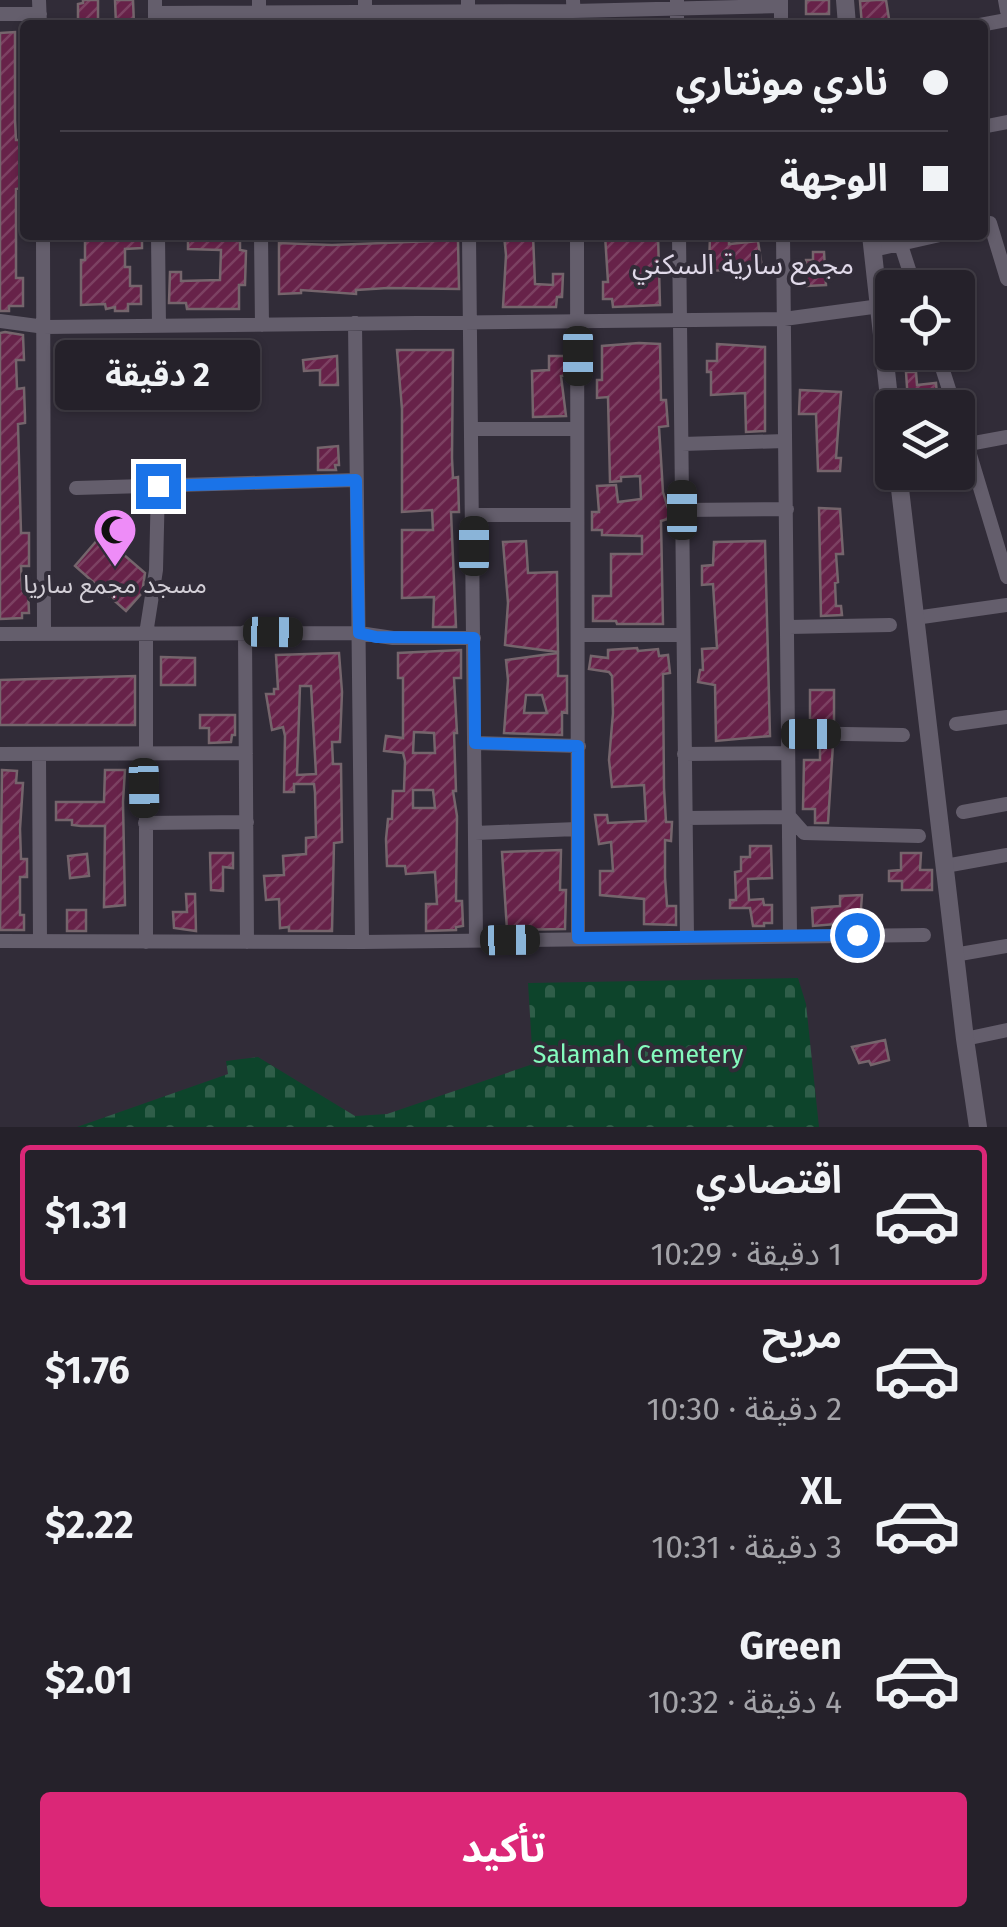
<!DOCTYPE html>
<html lang="ar">
<head>
<meta charset="utf-8">
<style>
	body { margin:0; font-family:"Fira Sans","Noto Sans Arabic",sans-serif; background:#2d2932; color:#f1f3f6; direction:rtl; height:100vh; display:flex; flex-direction:column; font-size:38px; white-space:nowrap }
	* { box-sizing:border-box; margin:0 }
	p { font-size:32px; color:#a3a3a8 }
	.icon { flex:none; width:55px; height:55px; fill:none; stroke:currentColor; stroke-width:2; stroke-linecap:round; stroke-linejoin:round }
	.map { position:relative; height:1127px; overflow:hidden; direction:ltr }
	.panel { display:flex; flex-direction:column; background:#25212a; flex:1 }
	.panel>* { flex:none }
	.banner { position:absolute; left:20px; top:20px; width:968px; height:220px; border-radius:10px; box-shadow:0 2px 8px #0004,0 0 0 2px #423e47; direction:rtl; display:grid; align-content:center; height:220px; padding:0 40px; background:#25212a }
	.controls { position:absolute; left:875px; top:270px; display:grid; gap:20px }
	.controls a { display:grid; place-items:center; width:100px; height:100px; border-radius:10px; background:#25212a; box-shadow:0 2px 8px #0004,0 0 0 2px #423e47; font-size:50px }
	.end { position:absolute; width:45px; height:45px; margin:-22px; border:12px solid #1a73e8; background:#fff; box-shadow:0 0 0 5px #fff }
	.from { border-radius:50% }
	.bubble { position:absolute; height:70px; border-radius:10px; background:#25212a; box-shadow:0 2px 8px #0004,0 0 0 2px #423e47; font-size:32px; font-weight:700; line-height:70px; text-align:center; direction:rtl }
	.car { position:absolute; width:30px; height:60px; margin:-30px -15px; border-radius:12px; box-shadow:0 0 8px 2px #0007; background:linear-gradient(#222 24%,#8ab4d8 0 40%,#222 0 76%,#8ab4d8 0 86%,#222 0) }
	.banner b { display:flex; align-items:center; gap:35px; height:95px; font-size:38px }
	.banner b+b { border-top:2px solid #423e47 }
	.banner i { width:25px; height:25px; background:#f1f3f6 }
	ul { padding:18px 0 0; list-style:none }
	li { display:flex; align-items:center; gap:30px; height:140px; margin:0 20px 15px; padding:0 20px; border:5px solid transparent; border-radius:10px }
	li div { flex:1 }
	li b { display:block; font-size:38px }
	li em { font-style:normal; font-weight:700 }
	li.selected { border-color:#db2777 }
	li>.icon { width:90px; height:90px; stroke-width:1.5 }
	.action { display:flex; gap:20px; margin-top:auto; padding:20px 40px }
	.action a { flex:1; height:115px; border-radius:10px; background:#db2777; color:#fff; font-size:40px; font-weight:700; line-height:115px; text-align:center }
	.map>svg:first-child { display:block }
	.cemetery { fill:url(#cemetery-stones) }
	.building { fill:url(#building-hatch); stroke:#75656c; stroke-width:2.5; fill-rule:evenodd }
	.lines { fill:none; stroke-linecap:round; stroke-linejoin:round }
	.minor { stroke:#645e6c; stroke-width:14 }
	.tertiary { stroke:#645e6c; stroke-width:18 }
	.route { stroke:#1a73e8; stroke-width:12 }
	.labels { text-anchor:middle; stroke-width:8; stroke-linejoin:round; paint-order:stroke }
	.poi-label { font-size:25px; fill:#d3cfd7; stroke:#312c38 }
	.park-label { font-size:25px; fill:#84fbbd; stroke:#312c38 }
	.neighbourhood-label { font-size:28px; fill:#e0d9e9; stroke:#312c38 }
</style>
</head>
<body>
<div class="map">
<svg width="1007" height="1127" viewBox="0 0 1007 1127">
	<defs>
		<pattern id="cemetery-stones" width="16" height="16" patternUnits="userSpaceOnUse" patternTransform="scale(2.5)"><rect width="16" height="16" fill="#0d442b"/><path d="M2 7V4a2 2 0 0 1 4 0v3zM10 15v-3a2 2 0 0 1 4 0v3z" fill="#2f5e49"/></pattern>
		<pattern id="building-hatch" width="6" height="6" patternUnits="userSpaceOnUse" patternTransform="scale(2.5)"><rect width="6" height="6" fill="#672249"/><path d="M-1 1l2-2M0 6l6-6M5 7l2-2" fill="none" stroke="#7c4162"/></pattern>
	</defs>
	<rect width="100%" height="100%" fill="#312c38"/>
	<path class="cemetery" d="M798,978L806,1004L819,1127H77L228,1074L226,1061L258,1057L355,1116L387,1114L533,1064L528,983Z"/>
	<path class="building" d="M83,0H98V25H78V4L83,3Z
		M115,0H133L134,25H116Z
		M806,0H829V14H806Z
		M876,0H886L890,25H862L860,1Z
		M15,32V120L16,140H23L22,188L16,189V278H23V306H9V311H0V33Z
		M85,235H142V248L125,249V267H130V286H141V304H128V311H115V307L106,309L105,304L81,305V260H85Z
		M188,235H240V250L246,251L245,285H239V309H187L186,303H169L170,272H181V281L220,280L221,250L188,249Z
		M504,235H533L535,284L553,285V274H563L562,297H557L556,307H503L506,255Z
		M605,235H658L660,305L613,307L612,299H603V282H608Z
		M710,235H729V244L758,241L762,268L709,271Z
		M458,240L459,289L388,288L356,290V294L301,290V293L279,294V243L332,245Z
		M813,252H824L826,285L807,286L806,260H813Z
		M5,332L23,335L24,360H16L17,389L24,388L25,417V423L18,424L21,533H29V566H21L22,589H28L29,613H22V618L0,619V333Z
		M639,343L660,344L661,400H666L668,426L659,427L663,492L671,518L661,521L663,624H617L616,621H593V596H611V554H642V536L602,535V530H592V512H599L597,486L616,485L618,502L641,499L640,476L621,477V481L610,482L608,397L597,398V380H602V346Z
		M717,344L765,347V431L746,432L745,393L711,395V372H707V361H717Z
		M397,350H453L452,458L453,478L458,477L459,512H451L456,627H433L434,597L402,598V530H433L432,510L402,512V409Z
		M337,356L338,385H320V370L304,371L303,360Z
		M549,356H566L567,375L561,376L566,416L533,417L532,371L549,370Z
		M906,372H916L917,385L936,383L938,408H922V401L908,402Z
		M800,390L841,392L836,458H841L840,471H818L816,414H799Z
		M338,446L339,465H335L336,470H318V448Z
		M819,508L840,509L843,554H836L838,582L835,583L836,606H841L842,615L821,616Z
		M99,538L113,552L116,548L145,573L142,593L126,611L75,566Z
		M526,541L528,573L557,572L558,652L505,645L508,603L503,542Z
		M765,541L770,736L716,741L715,685L698,682L700,670H703L702,649L717,648L713,584L702,585V566L713,565L714,542Z
		M637,648L638,651L658,649L659,656L668,655L670,673L663,674L664,788L666,822H672L671,841L665,840V877L667,906H676V925L644,924V899L600,895V871H613L611,842L599,844L595,815H607L608,823L646,821L644,785L612,787L609,760L613,713L612,676L609,672L589,669L591,656L608,658V650Z
		M461,650V678H454L457,733H454L456,791H453L457,816L456,901H462L463,926L456,927V930L426,931V904H437L435,872L406,874L405,866H387L386,839L388,819H392L393,791H404L405,761L403,753L384,751L386,736L403,738V678H398V653ZM414,732L434,733L435,753H413ZM413,790H433L435,808H413Z
		M339,653L342,692L340,742H332L333,764H341L342,842L334,843L332,931H289V927L280,928L279,899L266,900L264,876L284,875L283,856L306,854V838L316,837L315,792L314,784H294V792H284L285,736L283,727L272,730L266,694H274V689H278L276,655ZM300,686H311L316,774L297,775Z
		M558,653V676H567V713L562,712V735L504,733L508,680L506,660ZM526,695H542L547,713H524Z
		M161,657L195,658V685H161Z
		M135,676V725H0V680Z
		M810,690H834V723H810Z
		M200,715H235V735H232L231,742L209,743V728H200Z
		M820,744H833L828,823H815V809H803L804,760H820Z
		M2,770L17,771L16,783H23L20,829L21,859H27V877H20V915H24V930H0Z
		M105,770H125L123,802L125,905L104,907L105,826H81L72,825V820H56V802H104Z
		M750,846H771L772,878L748,879L749,900L763,899L764,905H772V923H764V926H753L750,908H730V900H736L735,872L741,871V857H750Z
		M561,850L560,890H566L565,929L507,930L502,852Z
		M210,853H233V868L223,867V891L211,890Z
		M901,853H921L920,870H932V890H902V881H889V871L901,870Z
		M87,854L89,876L70,878L68,856Z
		M186,894H195L196,931L174,928L173,912H187Z
		M862,895L860,922L813,926L812,908L840,906V896Z
		M67,910H86V931H67Z
		M885,1040L889,1060L871,1065L869,1061L859,1063L852,1047Z"/>
	<g class="lines">
		<path class="minor" d="M39,0L40,25
			M155,0V25
			M259,0V25
			M365,0V25
			M468,0V25
			M573,0L574,25
			M1005,0L1007,11
			M677,1V25
			M781,1V25
			M155,13L573,11L781,6
			M0,14H40
			M980,25L1007,20
			M982,127L1007,122
			M990,223L1007,279
			M43,235L44,634
			M158,235L159,326
			M261,235L262,325
			M469,235L476,940
			M577,235L578,938
			M679,235L687,937
			M783,235L790,935
			M901,245L915,288
			M873,250L940,235
			M0,321L45,327L784,319L880,306
			M355,323L362,942
			M937,352L955,408
			M885,357L934,352
			M958,415L1007,577
			M473,429H577
			M682,444L785,441
			M958,446L1007,437
			M76,488L356,480
			M682,510L787,509
			M473,515H575
			M915,618L1007,605
			M789,627L890,625
			M245,632L247,942
			M0,634L359,633L393,638H474
			M579,635H682
			M956,724L1007,717
			M788,733L903,735
			M475,743L579,746
			M0,754L246,753
			M39,754L40,941
			M684,754L788,753
			M963,812L1007,804
			M686,818L790,817L804,833L919,836
			M145,823L247,822
			M475,833L577,829
			M945,866L1007,855
			M0,941L362,942L924,935
			M146,942V634L156,570L158,485
			M954,955L1007,946
			M965,1039L1007,1030"/>
		<path class="tertiary" d="M845,0L847,25
			M871,235L892,425
			M898,472L965,1039L978,1127"/>
	</g>
	<g class="lines">
		<path class="route" d="M158,486L356,480L359,633L376,637L474,638L475,743L578,746V938L857,935"/>
	</g>
	<defs>
		<symbol id="mosque-pin" viewBox="-11 -11 22 30"><path d="M0 17L-7.5 6A9.5 9.5 0 1 1 7.5 6Z" fill="#ee8cf8" stroke="#312c38"/><path d="M3.5-4.9A6 6 0 1 0 3.5 4.9A5 5 0 1 1 3.5-4.9Z" fill="#111"/></symbol>
	</defs>
	<g fill-rule="evenodd">
		<use href="#mosque-pin" x="90" y="505" width="50" height="68"/>
	</g>
	<g class="labels">
		<g class="poi-label">
			<text x="115" y="593">مسجد مجمع ساريا</text>
		</g>
		<g class="park-label">
			<text x="638" y="1063">Salamah Cemetery</text>
		</g>
		<g class="neighbourhood-label">
			<text x="743" y="274">مجمع سارية السكني</text>
		</g>
	</g>
</svg>
<div class="controls">
<a><svg class="icon" aria-label="locate" viewBox="0 0 24 24"><circle cx="12" cy="12" r="6"/><path d="M12 2v4M12 18v4M2 12h4M18 12h4"/></svg></a>
<a><svg class="icon" aria-label="layers" viewBox="0 0 24 24"><path d="M12 4l9 5-9 5-9-5zM3 14l9 5 9-5"/></svg></a>
</div>
<i class="end from" style="left:857px;top:935px"></i>
<i class="end" style="left:158px;top:486px"></i>
<div class="bubble" style="left:55px;top:340px;width:205px">2 دقيقة</div>
<i class="car" style="left:578px;top:356px;rotate:180deg"></i>
<i class="car" style="left:682px;top:510px;rotate:0deg"></i>
<i class="car" style="left:474px;top:546px;rotate:0deg"></i>
<i class="car" style="left:273px;top:632px;rotate:91deg"></i>
<i class="car" style="left:811px;top:734px;rotate:90deg"></i>
<i class="car" style="left:144px;top:788px;rotate:179deg"></i>
<i class="car" style="left:510px;top:940px;rotate:89deg"></i>
<div class="banner">
<b><i class="from"></i>نادي مونتاري</b>
<b><i></i>الوجهة</b>
</div>
</div>
<section class="panel">
<ul>
<li class="selected"><svg class="icon" aria-label="car" viewBox="0 0 24 24"><path d="M5 17H2v-5l4-1 3-4h7l3 4 3 1v5h-3M9 17h6M6 11h13"/><circle cx="7" cy="17" r="2"/><circle cx="17" cy="17" r="2"/></svg><div><b>اقتصادي</b><p>1 دقيقة · 10:29</p></div><em>$1.31</em></li>
<li><svg class="icon" aria-label="car" viewBox="0 0 24 24"><path d="M5 17H2v-5l4-1 3-4h7l3 4 3 1v5h-3M9 17h6M6 11h13"/><circle cx="7" cy="17" r="2"/><circle cx="17" cy="17" r="2"/></svg><div><b>مريح</b><p>2 دقيقة · 10:30</p></div><em>$1.76</em></li>
<li><svg class="icon" aria-label="car" viewBox="0 0 24 24"><path d="M5 17H2v-5l4-1 3-4h7l3 4 3 1v5h-3M9 17h6M6 11h13"/><circle cx="7" cy="17" r="2"/><circle cx="17" cy="17" r="2"/></svg><div><b>XL</b><p>3 دقيقة · 10:31</p></div><em>$2.22</em></li>
<li><svg class="icon" aria-label="car" viewBox="0 0 24 24"><path d="M5 17H2v-5l4-1 3-4h7l3 4 3 1v5h-3M9 17h6M6 11h13"/><circle cx="7" cy="17" r="2"/><circle cx="17" cy="17" r="2"/></svg><div><b>Green</b><p>4 دقيقة · 10:32</p></div><em>$2.01</em></li>
</ul>
<div class="action"><a>تأكيد</a></div>
</section>
</body>
</html>
